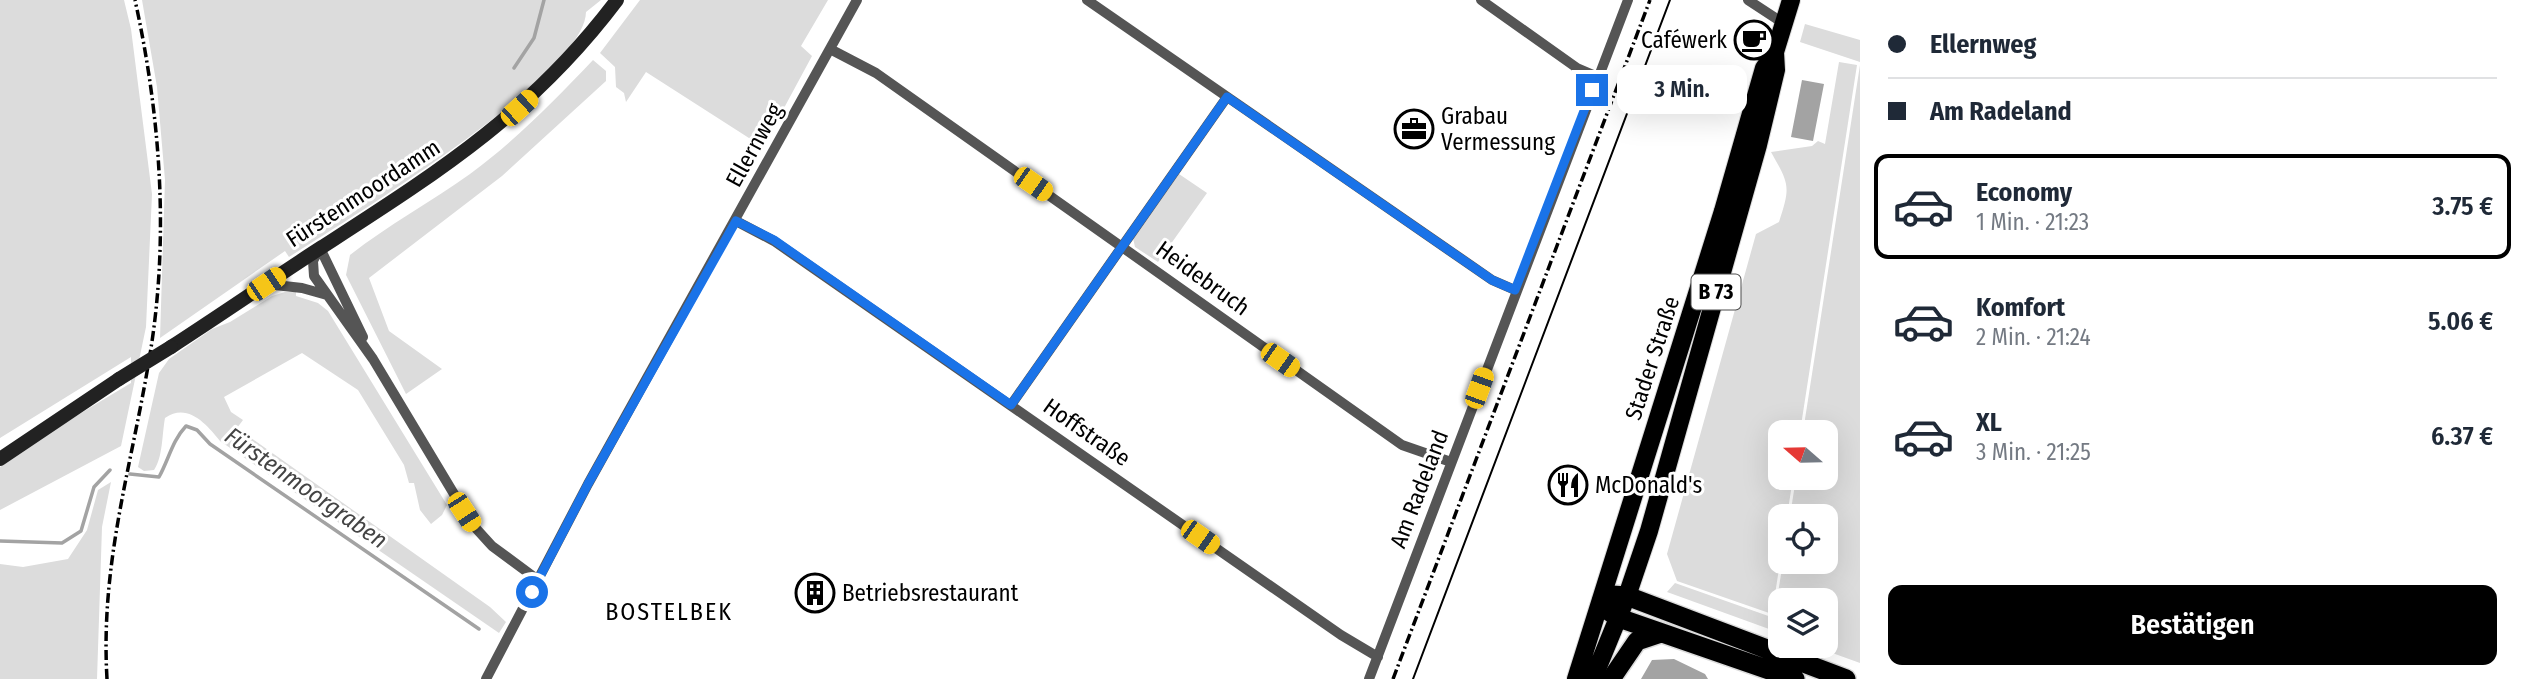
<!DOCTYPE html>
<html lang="de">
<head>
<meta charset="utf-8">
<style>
	body { margin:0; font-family:"Fira Sans Condensed",sans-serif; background:#f6f6f7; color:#1f2937; height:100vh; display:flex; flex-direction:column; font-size:26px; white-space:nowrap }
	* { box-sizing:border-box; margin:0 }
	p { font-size:23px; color:#747a83 }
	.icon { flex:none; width:38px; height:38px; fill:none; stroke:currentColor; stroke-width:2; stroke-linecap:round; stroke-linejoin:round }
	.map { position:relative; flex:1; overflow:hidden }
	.side { display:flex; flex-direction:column; background:#fff; width:665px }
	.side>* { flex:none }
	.top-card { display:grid; align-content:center; height:154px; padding:0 28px; background:#fff }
	.needle { width:46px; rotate:290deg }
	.tools { position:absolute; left:1768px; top:420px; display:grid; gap:14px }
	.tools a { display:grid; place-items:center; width:70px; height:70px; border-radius:14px; background:#fff; box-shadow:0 7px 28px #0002; font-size:35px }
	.end { position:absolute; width:32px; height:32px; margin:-16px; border:9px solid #1a73e8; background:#fff; box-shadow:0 0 0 4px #fff }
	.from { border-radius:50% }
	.bubble { position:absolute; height:49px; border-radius:14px; background:#fff; box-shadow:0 7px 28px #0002; font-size:23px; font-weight:600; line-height:49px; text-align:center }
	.car { position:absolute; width:21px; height:42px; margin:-21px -10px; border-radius:9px; box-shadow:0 0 5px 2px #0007; background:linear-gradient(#f5c518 24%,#345 0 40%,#f5c518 0 76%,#345 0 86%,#f5c518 0) }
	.top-card b { display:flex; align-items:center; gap:24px; height:66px; font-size:26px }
	.top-card b+b { border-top:2px solid #e0e1e3 }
	.top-card i { width:18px; height:18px; background:#1f2937 }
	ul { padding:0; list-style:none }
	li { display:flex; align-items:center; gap:21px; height:105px; margin:0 14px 10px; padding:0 14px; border:4px solid transparent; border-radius:14px }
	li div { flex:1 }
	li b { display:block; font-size:26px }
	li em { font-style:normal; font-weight:600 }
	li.current { border-color:#000 }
	li>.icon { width:63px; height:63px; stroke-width:1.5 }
	.button { display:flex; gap:14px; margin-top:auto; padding:14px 28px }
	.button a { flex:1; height:80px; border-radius:14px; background:#000; color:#fff; font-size:28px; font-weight:600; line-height:80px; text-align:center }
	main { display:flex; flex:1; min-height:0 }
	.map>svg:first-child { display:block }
	.green { fill:#dcdcdc }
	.water { fill:#a3a3a3 }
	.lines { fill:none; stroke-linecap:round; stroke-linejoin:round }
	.stream { stroke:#a3a3a3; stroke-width:3.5 }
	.primary-casing { stroke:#dbdbdb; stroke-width:20 }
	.highway-casing { stroke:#dbdbdb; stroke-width:22 }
	.street { stroke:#555; stroke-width:10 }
	.secondary { stroke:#222; stroke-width:14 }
	.primary { stroke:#000; stroke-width:18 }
	.highway { stroke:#000; stroke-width:19 }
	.tram { stroke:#000; stroke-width:2 }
	.rail { stroke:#000; stroke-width:3.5; stroke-dasharray:10 3.5 2 3.5; stroke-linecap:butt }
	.secondary-bridge { stroke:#222; stroke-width:14 }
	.route { stroke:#1a73e8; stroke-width:9 }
	.labels { text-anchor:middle; stroke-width:6; stroke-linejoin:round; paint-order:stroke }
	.shield { fill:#fff; stroke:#4c4c4c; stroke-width:2 }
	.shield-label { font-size:21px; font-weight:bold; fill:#000 }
	.poi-label { font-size:23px; fill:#000; stroke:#fff; text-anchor:start }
	.street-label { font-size:23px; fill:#000; stroke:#fff }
	.water-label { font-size:24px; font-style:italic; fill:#444; stroke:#fff }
	.neighbourhood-label { font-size:24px; letter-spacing:2px; fill:#000; stroke:#fff }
</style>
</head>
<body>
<main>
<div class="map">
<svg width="1860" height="679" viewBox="0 0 1860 679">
	<rect width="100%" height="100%" fill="#fff"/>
	<path class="green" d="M0,0H124L131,29L152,194L146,327L121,446L0,510V467L41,437L131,383V357L0,438Z
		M142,0H601L586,12C585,76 345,221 289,257L285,251L160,338L165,180L157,87Z
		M640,0H828L801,46L812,56L763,147L646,72L626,102L624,93L616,87L615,67L600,53Z
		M1805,24L1860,40V62L1800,42Z
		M593,60L606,71V81L502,176L369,278L389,331L442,369L406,394L346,275L350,255C388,225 431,202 470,174C515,141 555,100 593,60Z
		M1839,62L1857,65L1800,432H1780V478H1793L1787,516H1780V562L1772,614L1677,581L1667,554L1756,234L1779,222C1791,186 1789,184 1771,152L1812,146L1818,141L1825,144Z
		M1860,65V663L1813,646H1825V600H1780V633L1667,592L1675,583L1774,618L1783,562H1825V516H1790L1796,478H1825V432H1803Z
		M1179,174L1207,193L1158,262L1135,247L1133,238Z
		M285,292H296V296L318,303L328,311L447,505L442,515L431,524L420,510L414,483H409L404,465L358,390L302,353L224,397L231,412L243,420L237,428L490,607L506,622L499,633L220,441C207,425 188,402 165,418C162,434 163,457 154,470L144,471L138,467L159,373L169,359L212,329L230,322L272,296Z
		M111,482L102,527L97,679H0V564L23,567L68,559L87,530L98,490Z"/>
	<path class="water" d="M1802,80L1824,84L1813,141L1791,137Z
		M1674,659L1705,674L1708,679H1641L1652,660Z"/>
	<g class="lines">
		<path class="stream" d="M514,68L534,38L544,0
			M130,474L159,477C169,459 172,441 186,426L197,430L210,444L479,629
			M0,541L62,543L81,531L94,487L110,470"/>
		<defs>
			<path id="primary" d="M1576,679L1723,211L1764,68L1773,55
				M1593,679L1627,596L1649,531L1758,145L1776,70L1775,52L1791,0"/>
			<path id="highway" d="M1611,679L1637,641L1661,633
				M1795,679L1619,618L1607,610L1602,600L1612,595L1627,596L1846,679"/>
		</defs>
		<use href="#primary" class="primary-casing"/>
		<use href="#highway" class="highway-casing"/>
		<path class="street" d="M1087,0L1492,280L1515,290
			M1481,0L1577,68L1598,77
			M1748,0L1783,23
			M830,49L876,73L1402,445L1451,462
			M736,221L774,241L1341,635L1378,657
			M320,248L363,337
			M319,249L313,261L314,276L373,359L472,524L492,546L538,580
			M266,284L302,288L327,295
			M1011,405L1227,97
			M486,679L588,484L857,0
			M1369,679L1628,0"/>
		<path class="secondary" d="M171,347C222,314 271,280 322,247C438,172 532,113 617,0
			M0,459L119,379"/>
		<use href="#primary" class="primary"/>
		<use href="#highway" class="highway"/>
		<path class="tram" d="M1413,679L1670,0"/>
		<path class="rail" d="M107,679C100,560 133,463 151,348C169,233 160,114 135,0
			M1393,679L1650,0"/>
		<path class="secondary-bridge" d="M119,379L171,347"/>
	</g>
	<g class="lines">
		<path class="route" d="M532,592L588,484L736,221L774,240L1011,405L1227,97L1492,280L1515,290L1592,90"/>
	</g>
	<defs>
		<symbol id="cafe-ring" viewBox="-11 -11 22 22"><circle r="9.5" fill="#fff" stroke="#000" stroke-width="1.5"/><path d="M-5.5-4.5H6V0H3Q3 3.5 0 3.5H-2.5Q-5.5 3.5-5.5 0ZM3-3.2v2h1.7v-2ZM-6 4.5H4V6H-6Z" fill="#000"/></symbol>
		<symbol id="office-ring" viewBox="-11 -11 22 22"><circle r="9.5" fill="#fff" stroke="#000" stroke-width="1.5"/><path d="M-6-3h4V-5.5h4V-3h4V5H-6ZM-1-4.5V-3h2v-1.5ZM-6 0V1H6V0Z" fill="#000"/></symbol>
		<symbol id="restaurant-ring" viewBox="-11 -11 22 22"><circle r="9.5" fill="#fff" stroke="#000" stroke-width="1.5"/><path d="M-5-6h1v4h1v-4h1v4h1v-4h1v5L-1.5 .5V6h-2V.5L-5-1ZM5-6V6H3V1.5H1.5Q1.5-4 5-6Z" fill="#000"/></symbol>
		<symbol id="building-ring" viewBox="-11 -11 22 22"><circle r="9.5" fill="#fff" stroke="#000" stroke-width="1.5"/><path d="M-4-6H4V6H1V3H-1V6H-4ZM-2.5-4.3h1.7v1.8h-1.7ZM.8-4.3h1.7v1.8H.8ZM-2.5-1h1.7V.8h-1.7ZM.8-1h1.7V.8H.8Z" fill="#000"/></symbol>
	</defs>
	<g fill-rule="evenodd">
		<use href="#cafe-ring" x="1732" y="18" width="44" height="44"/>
		<use href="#office-ring" x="1392" y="107" width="44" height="44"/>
		<use href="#restaurant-ring" x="1546" y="463" width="44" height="44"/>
		<use href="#building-ring" x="793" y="571" width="44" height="44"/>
	</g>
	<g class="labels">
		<rect class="shield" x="1691.5" y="274.5" width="49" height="35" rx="5"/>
		<g class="shield-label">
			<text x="1716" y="299">B 73</text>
		</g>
		<g class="poi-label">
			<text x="1727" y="48" text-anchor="end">Caféwerk</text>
			<text x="1441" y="124">Grabau<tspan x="1441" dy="26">Vermessung</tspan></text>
			<text x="1595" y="493">McDonald's</text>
			<text x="842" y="601">Betriebsrestaurant</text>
		</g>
		<g class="street-label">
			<text transform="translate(754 145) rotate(-61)" y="8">Ellernweg</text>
			<text transform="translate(363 193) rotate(-33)" y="8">Fürstenmoordamm</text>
			<text transform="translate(1203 278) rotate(36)" y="8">Heidebruch</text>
			<text transform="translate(1652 358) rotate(-72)" y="8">Stader Straße</text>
			<text transform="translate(1087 432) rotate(35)" y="8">Hoffstraße</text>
			<text transform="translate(1419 489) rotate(-69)" y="8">Am Radeland</text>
		</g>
		<g class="water-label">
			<text transform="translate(306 488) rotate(35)" y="8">Fürstenmoorgraben</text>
		</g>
		<g class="neighbourhood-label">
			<text x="669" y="620">BOSTELBEK</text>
		</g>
	</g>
</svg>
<div class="tools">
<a><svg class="needle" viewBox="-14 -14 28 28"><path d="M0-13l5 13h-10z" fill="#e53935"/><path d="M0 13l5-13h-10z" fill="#747a83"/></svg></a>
<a><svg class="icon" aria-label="locate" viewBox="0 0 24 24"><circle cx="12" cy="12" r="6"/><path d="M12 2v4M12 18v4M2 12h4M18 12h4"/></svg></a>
<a><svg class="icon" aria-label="layers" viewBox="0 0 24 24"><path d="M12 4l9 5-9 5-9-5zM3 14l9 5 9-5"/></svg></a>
</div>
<i class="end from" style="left:532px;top:592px"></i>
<i class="end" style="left:1592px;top:90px"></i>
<div class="bubble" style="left:1617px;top:65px;width:130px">3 Min.</div>
<i class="car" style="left:519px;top:108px;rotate:48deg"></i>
<i class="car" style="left:1033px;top:184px;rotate:125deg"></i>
<i class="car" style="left:266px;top:284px;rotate:56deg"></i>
<i class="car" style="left:1280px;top:360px;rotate:125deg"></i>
<i class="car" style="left:1479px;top:388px;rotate:20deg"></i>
<i class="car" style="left:464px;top:512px;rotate:147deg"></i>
<i class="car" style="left:1200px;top:537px;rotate:125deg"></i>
</div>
<section class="side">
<div class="top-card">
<b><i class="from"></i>Ellernweg</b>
<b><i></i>Am Radeland</b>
</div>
<ul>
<li class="current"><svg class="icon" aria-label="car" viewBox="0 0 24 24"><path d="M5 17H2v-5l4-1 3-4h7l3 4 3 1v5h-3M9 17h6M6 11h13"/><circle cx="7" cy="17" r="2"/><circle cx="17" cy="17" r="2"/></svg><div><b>Economy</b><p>1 Min. · 21:23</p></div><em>3.75 €</em></li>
<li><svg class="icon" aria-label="car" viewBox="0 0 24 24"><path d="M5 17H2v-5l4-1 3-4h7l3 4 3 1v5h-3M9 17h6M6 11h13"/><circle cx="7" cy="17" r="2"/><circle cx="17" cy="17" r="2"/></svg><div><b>Komfort</b><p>2 Min. · 21:24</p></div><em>5.06 €</em></li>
<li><svg class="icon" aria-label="car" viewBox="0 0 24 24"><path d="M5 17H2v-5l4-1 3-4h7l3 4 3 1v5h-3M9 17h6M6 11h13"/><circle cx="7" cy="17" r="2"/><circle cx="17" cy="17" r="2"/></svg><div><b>XL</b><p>3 Min. · 21:25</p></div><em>6.37 €</em></li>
</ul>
<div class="button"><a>Bestätigen</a></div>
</section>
</main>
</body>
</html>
